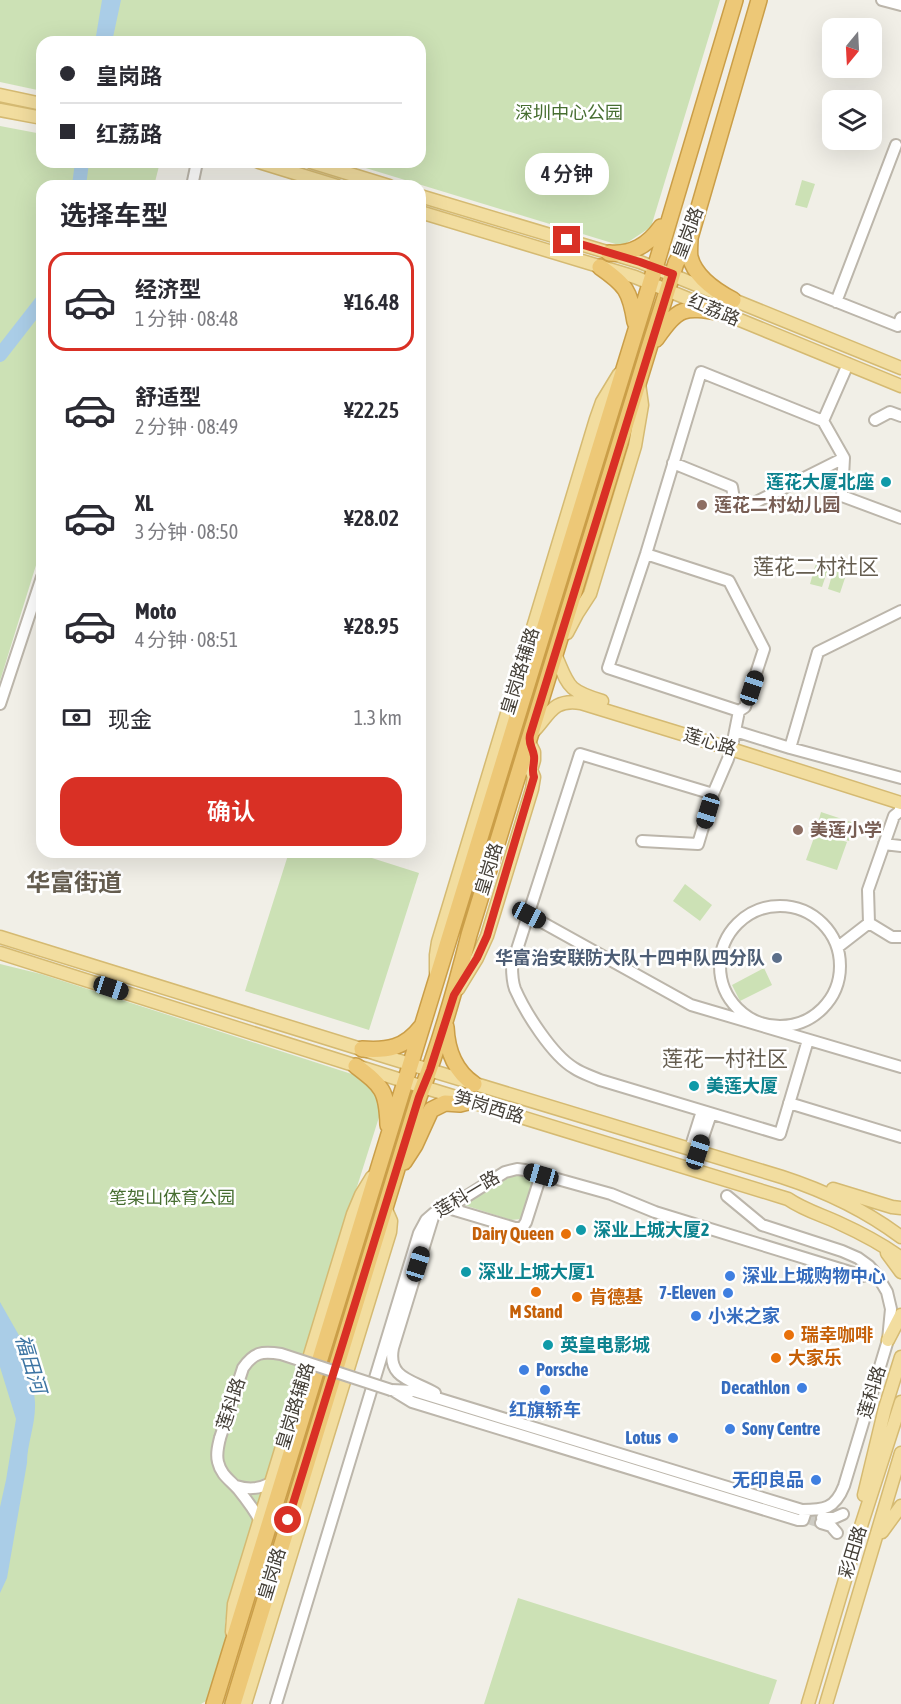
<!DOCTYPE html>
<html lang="zh">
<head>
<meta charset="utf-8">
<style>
	body { margin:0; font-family:"Asap Condensed","Noto Sans SC",sans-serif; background:#f2f2f3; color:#2b2b33; height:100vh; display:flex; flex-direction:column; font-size:22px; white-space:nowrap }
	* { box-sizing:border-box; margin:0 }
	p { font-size:20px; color:#7c7c81 }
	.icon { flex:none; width:33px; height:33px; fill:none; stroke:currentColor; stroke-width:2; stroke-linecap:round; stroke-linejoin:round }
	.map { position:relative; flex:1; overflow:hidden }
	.side { position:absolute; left:36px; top:180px; width:390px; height:678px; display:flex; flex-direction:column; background:#fff; border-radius:18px; box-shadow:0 6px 24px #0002 }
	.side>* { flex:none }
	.top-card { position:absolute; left:36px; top:36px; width:390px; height:132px; border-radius:18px; box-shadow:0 6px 24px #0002; display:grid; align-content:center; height:132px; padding:0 24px; background:#fff }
	.needle { width:39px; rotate:198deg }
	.fabs { position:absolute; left:822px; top:18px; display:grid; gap:12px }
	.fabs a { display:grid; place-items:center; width:60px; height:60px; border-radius:12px; background:#fff; box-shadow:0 6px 24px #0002; font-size:30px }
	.end { position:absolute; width:27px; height:27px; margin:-14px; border:8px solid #d93025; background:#fff; box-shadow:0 0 0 3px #fff }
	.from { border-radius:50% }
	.bubble { position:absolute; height:42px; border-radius:18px; background:#fff; box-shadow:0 6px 24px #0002; font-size:20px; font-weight:600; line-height:42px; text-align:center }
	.car { position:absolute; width:18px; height:36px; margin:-18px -9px; border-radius:8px; box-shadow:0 0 4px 2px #0007; background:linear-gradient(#222 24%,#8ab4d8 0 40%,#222 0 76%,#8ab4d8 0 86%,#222 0) }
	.top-card b { display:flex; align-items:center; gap:21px; height:57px; font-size:22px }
	.top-card b+b { border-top:2px solid #e1e1e2 }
	.top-card i { width:15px; height:15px; background:#2b2b33 }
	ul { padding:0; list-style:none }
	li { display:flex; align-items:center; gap:18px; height:99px; margin:0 12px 9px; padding:0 12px; border:3px solid transparent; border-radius:18px }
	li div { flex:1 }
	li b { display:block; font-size:22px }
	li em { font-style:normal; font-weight:600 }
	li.on { border-color:#d93025 }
	li>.icon { width:54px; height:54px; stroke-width:1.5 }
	h2 { padding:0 24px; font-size:27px; line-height:72px }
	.pay { display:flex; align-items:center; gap:15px; height:66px; padding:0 24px; font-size:22px }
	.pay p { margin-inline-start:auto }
	.action { display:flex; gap:12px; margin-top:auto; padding:12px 24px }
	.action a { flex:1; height:69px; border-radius:18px; background:#d93025; color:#fff; font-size:24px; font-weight:600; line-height:69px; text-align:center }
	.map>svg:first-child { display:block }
	.green { fill:#cce1b5 }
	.water { fill:#aacde7 }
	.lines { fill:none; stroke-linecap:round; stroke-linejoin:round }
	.river { stroke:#aacde7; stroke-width:14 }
	.minor-tunnel { stroke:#ceccc4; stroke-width:10; stroke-dasharray:10 5; stroke-linecap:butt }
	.minor-casing { stroke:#bcb6ab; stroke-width:14 }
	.major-casing { stroke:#d5ba72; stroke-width:15 }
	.highway-casing { stroke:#ca9e48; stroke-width:18 }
	.minor { stroke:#fff; stroke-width:10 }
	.major { stroke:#f2dd9f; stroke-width:12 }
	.highway { stroke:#edc877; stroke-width:15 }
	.minor-bridge-casing { stroke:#bcb6ab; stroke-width:14; stroke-linecap:butt }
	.minor-bridge { stroke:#fff; stroke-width:10 }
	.route { stroke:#d93025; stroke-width:8 }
	.culture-dot { fill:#0f9aa8; stroke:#fff; stroke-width:2 }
	.education-dot { fill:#8d6e63; stroke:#fff; stroke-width:2 }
	.service-dot { fill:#5c6f8a; stroke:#fff; stroke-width:2 }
	.food-dot { fill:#e8710a; stroke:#fff; stroke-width:2 }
	.shop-dot { fill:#3f7fe0; stroke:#fff; stroke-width:2 }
	.labels { text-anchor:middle; stroke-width:5; stroke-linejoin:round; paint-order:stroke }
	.park-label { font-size:18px; fill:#476e31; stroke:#fff }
	.street-label { font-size:18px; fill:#443f37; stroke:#fff }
	.culture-label { font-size:18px; font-weight:bold; fill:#0d838f; stroke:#fff; text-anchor:start }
	.education-label { font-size:18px; font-weight:bold; fill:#785e54; stroke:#fff; text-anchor:start }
	.service-label { font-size:18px; font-weight:bold; fill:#4e5e75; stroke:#fff; text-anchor:end }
	.food-label { font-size:18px; font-weight:bold; fill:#c56008; stroke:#fff; text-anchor:start }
	.shop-label { font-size:18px; font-weight:bold; fill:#366cbe; stroke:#fff; text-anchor:start }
	.water-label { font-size:20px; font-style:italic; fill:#3d75a3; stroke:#fff }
	.quarter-label { font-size:21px; fill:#655d4f; stroke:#fff }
	.district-label { font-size:24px; font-weight:bold; fill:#655d4f; stroke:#fff }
</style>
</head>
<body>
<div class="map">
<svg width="901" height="1704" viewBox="0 0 901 1704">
	<rect width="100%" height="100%" fill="#f1efe7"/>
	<path class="green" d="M0,0H720L651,227L622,246L346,162H420V42H42V91L0,82Z
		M0,126L42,134V162H160L154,186H42V546L0,681Z
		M802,180L815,184L807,208L795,205Z
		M817,560L830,563L822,587L810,584Z
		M835,565L848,569L840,593L828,589Z
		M821,812L854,823L849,841L816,830Z
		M816,832L847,842L837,870L806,860Z
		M289,852H353L419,873L369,1030L245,991Z
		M685,884L712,905L700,921L673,901Z
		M0,964L41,974L364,1078L378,1087L380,1114L320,1304L225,1622V1645L206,1701L201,1704H0Z
		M764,968L772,985L740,1001L732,985Z
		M512,1173H518L529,1176L533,1183L524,1216L521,1219L511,1220L464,1205L463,1203Z
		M518,1598L777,1680L769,1704H484Z"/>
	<path class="water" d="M102,0H121L112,42H95Z
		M0,1302L33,1360C28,1376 34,1386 35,1402C36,1424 27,1443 27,1463L7,1578L0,1593V1507L6,1480L16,1419L0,1367Z"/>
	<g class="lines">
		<path class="river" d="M79,186L82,162
			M0,355L42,301"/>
		<path class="minor-tunnel" d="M795,1515L821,1523"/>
		<defs>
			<path id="minor" d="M882,0L901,5
				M192,186L197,162
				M807,290L898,326L901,318
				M836,302L896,145
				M875,420L890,412L901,416
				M823,421L848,364
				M673,463L732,487L734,499L750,505L844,458L823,421L701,372L646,554L608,668L739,711
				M843,470L844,458L842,496L901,518
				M0,704L42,577
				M735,731L790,748L901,778
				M790,748L818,652L901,611
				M713,794L580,754L512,965C512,973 512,981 515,989C525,1012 552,1055 574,1068C581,1073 591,1076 600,1080L780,1134L808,1040
				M642,841L698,844L713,794L728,759L733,741L739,711L745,707L764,649L729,581L646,554
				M884,844L901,846
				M720 966a60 60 0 1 1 120 0a60 60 0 1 1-120 0Z
				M529,915L691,1005L901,1067
				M869,923L892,937H901
				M838,947L869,923L868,890L894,816L899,812L901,806
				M789,1103L901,1137
				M690,1149L702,1111
				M698,1152L711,1114
				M448,1208L515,1228H522L526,1222L541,1175
				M434,1214L393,1348C387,1379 413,1380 435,1393
				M391,1390L414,1391L802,1510C824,1510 835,1509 844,1486L888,1340L891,1309L887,1292L877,1275L869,1266L858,1258L842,1251L762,1225L727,1196
				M394,1391L412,1402L798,1520H803L805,1514L802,1510
				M220,1438C218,1446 216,1454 218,1462C221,1475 230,1480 238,1489C246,1499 254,1509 260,1521
				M236,1486C249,1490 259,1489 271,1483
				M822,1518H834L843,1514
				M821,1523L831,1526L837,1533
				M276,1704L419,1233L426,1220L434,1213L448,1208L505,1172L517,1169L525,1170L611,1194L655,1212L863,1276"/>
			<path id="major" d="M0,95L42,104
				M0,110L42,118
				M259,162L337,186
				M311,162L389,186
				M420,196L640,262L901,368
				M420,212L635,277L901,386
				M567,633L577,614L590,594L635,446L642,405L639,383
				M555,654C569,686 566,690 602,701
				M531,734C549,717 551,698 581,703L731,749L901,803
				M0,937L390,1058L782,1177C825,1191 865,1210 901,1237
				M0,953L423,1087L788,1199C804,1210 822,1215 839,1223C861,1233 882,1244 901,1258
				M436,973V955L438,942L596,419L602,402L619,374
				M458,989L477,958L487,936L532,789L534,777L531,770L534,760V752L529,742
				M833,1189L892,1207L901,1208
				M887,1253L901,1272
				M888,1340L901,1315
				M864,1495L885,1408L901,1357
				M882,1532L901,1506
				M232,1632L234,1604L353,1214L361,1195L372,1177
				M245,1704L390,1232L391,1221L385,1207
				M808,1704L861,1526L901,1402
				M826,1704L901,1453"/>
			<path id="highway" d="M690,238C690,244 689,252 690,257C695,277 716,291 733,300
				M609,253C632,255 648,245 661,227H665
				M600,267C626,285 630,291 635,322
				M656,339C679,307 683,306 722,313
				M446,1027C447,1050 455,1071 474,1084
				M362,1049C387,1051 405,1048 421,1027
				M356,1066C382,1086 387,1090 388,1125
				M404,1162L415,1145L431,1110L445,1103L460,1104L472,1101
				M214,1704L655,268L735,0
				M233,1704L419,1097C440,1045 455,990 469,935L649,348L676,263L690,238L759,0"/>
		</defs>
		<use href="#minor" class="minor-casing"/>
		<use href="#major" class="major-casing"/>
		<use href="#highway" class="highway-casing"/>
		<use href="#minor" class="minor"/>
		<use href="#major" class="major"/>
		<use href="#highway" class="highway"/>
		<defs>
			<path id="minor-bridge" d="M220,1438L243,1368C254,1352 262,1351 281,1354L391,1390"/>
		</defs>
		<use href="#minor-bridge" class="minor-bridge-casing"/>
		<use href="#minor-bridge" class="minor-bridge"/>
	</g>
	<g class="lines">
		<path class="route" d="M288,1520L419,1097L430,1070L454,995L477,958L487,936L534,777C531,769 535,764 534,756C533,748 528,744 530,735L673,274L640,262L567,240"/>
	</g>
	<g class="culture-dot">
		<circle cx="886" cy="482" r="6"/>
		<circle cx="694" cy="1086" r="6"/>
		<circle cx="581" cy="1230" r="6"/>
		<circle cx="466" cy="1272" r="6"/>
		<circle cx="548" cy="1345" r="6"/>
	</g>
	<g class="education-dot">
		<circle cx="702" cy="505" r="6"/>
		<circle cx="798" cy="830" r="6"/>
	</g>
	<circle class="service-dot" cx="777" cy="958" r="6"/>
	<g class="food-dot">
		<circle cx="566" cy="1234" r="6"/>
		<circle cx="536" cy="1292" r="6"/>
		<circle cx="577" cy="1297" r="6"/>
		<circle cx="789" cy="1335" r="6"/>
		<circle cx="776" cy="1358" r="6"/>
	</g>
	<g class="shop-dot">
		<circle cx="730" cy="1276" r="6"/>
		<circle cx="728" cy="1293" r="6"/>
		<circle cx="696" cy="1316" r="6"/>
		<circle cx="524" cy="1370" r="6"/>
		<circle cx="802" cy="1388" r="6"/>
		<circle cx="545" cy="1390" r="6"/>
		<circle cx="730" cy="1429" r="6"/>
		<circle cx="673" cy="1438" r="6"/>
		<circle cx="816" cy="1480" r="6"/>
	</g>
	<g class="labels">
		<g class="park-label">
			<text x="569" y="119">深圳中心公园</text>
			<text x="172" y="1204">笔架山体育公园</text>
		</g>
		<g class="street-label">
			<text transform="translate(688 233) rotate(-69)" y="6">皇岗路</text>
			<text transform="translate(714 310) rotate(23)" y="6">红荔路</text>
			<text transform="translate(520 671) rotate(-73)" y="6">皇岗路辅路</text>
			<text transform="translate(710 742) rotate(17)" y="6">莲心路</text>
			<text transform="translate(489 869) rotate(-73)" y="6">皇岗路</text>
			<text transform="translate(489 1107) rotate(17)" y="6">笋岗西路</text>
			<text transform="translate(467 1194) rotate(-31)" y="6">莲科一路</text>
			<text transform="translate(872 1392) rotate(-73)" y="6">莲科路</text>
			<text transform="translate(231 1404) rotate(-72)" y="6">莲科路</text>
			<text transform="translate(295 1406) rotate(-73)" y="6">皇岗路辅路</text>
			<text transform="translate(853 1552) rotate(-73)" y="6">彩田路</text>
			<text transform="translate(272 1574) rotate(-73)" y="6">皇岗路</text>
		</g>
		<g class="culture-label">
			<text x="874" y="488" text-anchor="end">莲花大厦北座</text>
			<text x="706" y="1092">美莲大厦</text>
			<text x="593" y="1236">深业上城大厦2</text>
			<text x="478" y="1278">深业上城大厦1</text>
			<text x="560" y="1351">英皇电影城</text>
		</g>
		<g class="education-label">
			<text x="714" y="511">莲花二村幼儿园</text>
			<text x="810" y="836">美莲小学</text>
		</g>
		<g class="service-label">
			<text x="765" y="964">华富治安联防大队十四中队四分队</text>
		</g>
		<g class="food-label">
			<text x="554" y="1240" text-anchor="end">Dairy Queen</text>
			<text x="589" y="1303">肯德基</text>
			<text x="536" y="1318" text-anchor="middle">M Stand</text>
			<text x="801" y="1341">瑞幸咖啡</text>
			<text x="788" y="1364">大家乐</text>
		</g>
		<g class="shop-label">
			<text x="742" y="1282">深业上城购物中心</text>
			<text x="716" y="1299" text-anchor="end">7-Eleven</text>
			<text x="708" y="1322">小米之家</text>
			<text x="536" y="1376">Porsche</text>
			<text x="790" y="1394" text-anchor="end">Decathlon</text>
			<text x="545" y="1416" text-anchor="middle">红旗轿车</text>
			<text x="742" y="1435">Sony Centre</text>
			<text x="661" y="1444" text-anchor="end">Lotus</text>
			<text x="804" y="1486" text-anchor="end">无印良品</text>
		</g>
		<g class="water-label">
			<text transform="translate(31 1364) rotate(73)" y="7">福田河</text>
		</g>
		<g class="quarter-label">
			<text x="816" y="574">莲花二村社区</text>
			<text x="725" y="1066">莲花一村社区</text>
		</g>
		<g class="district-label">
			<text x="74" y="891">华富街道</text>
		</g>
	</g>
</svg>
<div class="fabs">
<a><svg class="needle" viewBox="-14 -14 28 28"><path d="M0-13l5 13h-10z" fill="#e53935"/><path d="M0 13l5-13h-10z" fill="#7c7c81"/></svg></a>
<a><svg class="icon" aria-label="layers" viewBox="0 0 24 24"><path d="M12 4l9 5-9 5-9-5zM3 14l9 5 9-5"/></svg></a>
</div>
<i class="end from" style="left:288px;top:1520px"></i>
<i class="end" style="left:567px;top:240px"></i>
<div class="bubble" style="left:525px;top:153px;width:84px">4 分钟</div>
<i class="car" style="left:752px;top:688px;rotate:18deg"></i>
<i class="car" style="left:708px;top:811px;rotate:197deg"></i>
<i class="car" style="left:529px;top:915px;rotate:118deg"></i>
<i class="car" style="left:111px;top:988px;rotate:108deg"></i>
<i class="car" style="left:698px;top:1152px;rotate:18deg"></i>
<i class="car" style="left:541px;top:1175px;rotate:286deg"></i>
<i class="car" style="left:418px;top:1264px;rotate:17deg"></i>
<div class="top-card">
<b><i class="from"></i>皇岗路</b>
<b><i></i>红荔路</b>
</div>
<section class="side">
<h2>选择车型</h2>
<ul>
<li class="on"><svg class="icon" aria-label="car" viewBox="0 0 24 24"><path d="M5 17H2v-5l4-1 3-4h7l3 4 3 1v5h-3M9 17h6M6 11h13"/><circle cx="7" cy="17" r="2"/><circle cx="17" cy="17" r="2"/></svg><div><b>经济型</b><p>1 分钟 · 08:48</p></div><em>¥16.48</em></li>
<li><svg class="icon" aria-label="car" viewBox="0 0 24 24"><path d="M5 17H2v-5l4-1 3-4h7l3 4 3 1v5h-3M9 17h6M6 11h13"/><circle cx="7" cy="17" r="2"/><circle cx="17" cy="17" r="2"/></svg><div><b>舒适型</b><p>2 分钟 · 08:49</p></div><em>¥22.25</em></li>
<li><svg class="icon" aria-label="car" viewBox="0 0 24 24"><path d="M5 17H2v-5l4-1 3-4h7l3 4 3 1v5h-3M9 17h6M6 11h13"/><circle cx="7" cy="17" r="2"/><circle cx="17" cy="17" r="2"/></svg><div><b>XL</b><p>3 分钟 · 08:50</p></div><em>¥28.02</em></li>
<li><svg class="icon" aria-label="car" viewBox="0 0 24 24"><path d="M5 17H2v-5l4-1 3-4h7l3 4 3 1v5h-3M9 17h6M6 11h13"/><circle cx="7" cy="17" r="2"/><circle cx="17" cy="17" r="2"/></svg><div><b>Moto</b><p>4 分钟 · 08:51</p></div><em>¥28.95</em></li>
</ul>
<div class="pay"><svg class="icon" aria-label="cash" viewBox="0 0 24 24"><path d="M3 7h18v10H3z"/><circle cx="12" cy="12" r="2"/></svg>现金<p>1.3 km</p></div>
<div class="action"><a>确认</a></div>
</section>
</div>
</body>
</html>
